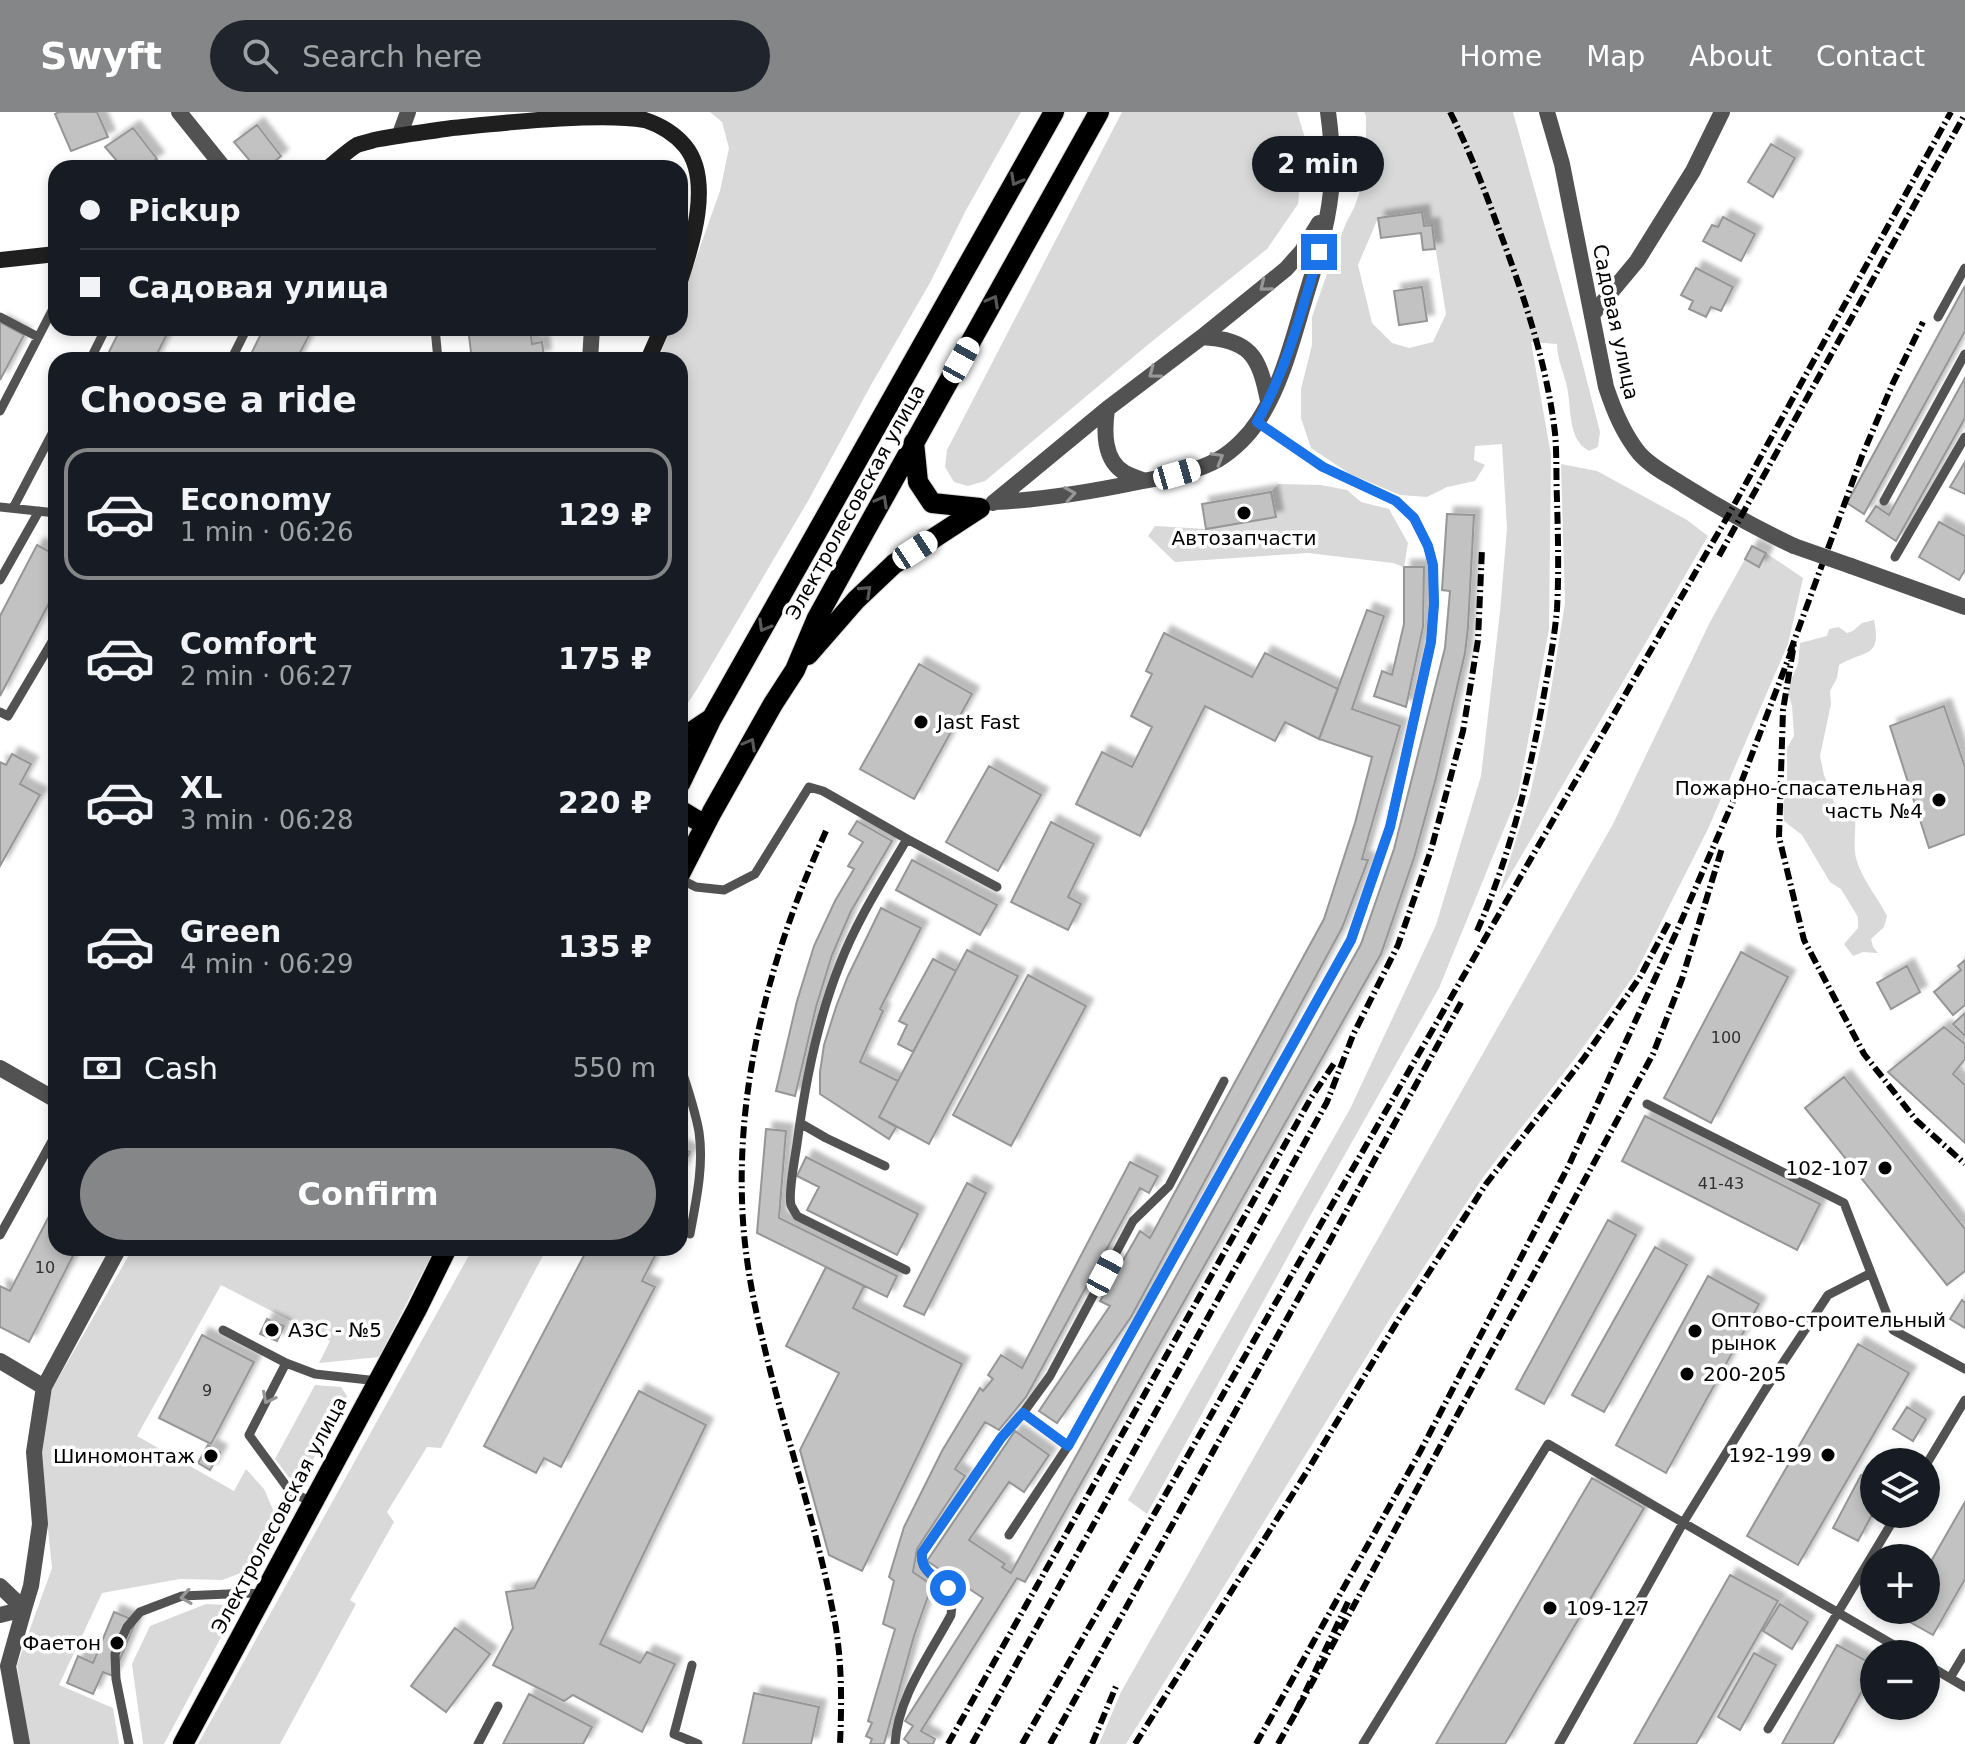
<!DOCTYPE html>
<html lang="en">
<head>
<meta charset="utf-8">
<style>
	body { margin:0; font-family:"DejaVu Sans",sans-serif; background:#20242c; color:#f1f3f6; height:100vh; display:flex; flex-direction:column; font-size:30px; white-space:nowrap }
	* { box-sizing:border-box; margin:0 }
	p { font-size:26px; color:#9ea1a6 }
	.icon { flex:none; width:44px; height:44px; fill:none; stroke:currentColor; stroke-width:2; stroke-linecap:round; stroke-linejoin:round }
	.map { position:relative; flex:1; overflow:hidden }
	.side { position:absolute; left:48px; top:240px; width:640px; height:904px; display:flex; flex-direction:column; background:#171b24; border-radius:24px; box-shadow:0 4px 12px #0003 }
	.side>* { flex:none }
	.banner { position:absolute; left:48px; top:48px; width:640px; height:176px; border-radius:24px; box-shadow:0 4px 12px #0003; display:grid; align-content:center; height:176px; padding:0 32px; background:#171b24 }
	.fabs { position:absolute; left:1860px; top:1336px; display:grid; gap:16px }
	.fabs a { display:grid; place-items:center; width:80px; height:80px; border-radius:50%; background:#171b24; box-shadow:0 4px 12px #0003; font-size:40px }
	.end { position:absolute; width:36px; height:36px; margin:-18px; border:10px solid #1a73e8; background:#fff; box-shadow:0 0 0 4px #fff }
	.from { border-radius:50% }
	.bubble { position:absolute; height:56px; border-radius:28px; background:#171b24; box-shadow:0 4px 12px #0003; font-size:26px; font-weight:800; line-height:56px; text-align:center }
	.car { position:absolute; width:24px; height:48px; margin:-24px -12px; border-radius:10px; box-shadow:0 0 6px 2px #0007; background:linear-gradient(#fff 24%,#345 0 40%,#fff 0 76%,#345 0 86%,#fff 0) }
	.banner b { display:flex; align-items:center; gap:28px; height:76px; font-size:30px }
	.banner b+b { border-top:2px solid #363941 }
	.banner i { width:20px; height:20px; background:#f1f3f6 }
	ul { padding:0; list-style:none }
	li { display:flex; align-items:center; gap:24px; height:132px; margin:0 16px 12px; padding:0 16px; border:4px solid transparent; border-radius:24px }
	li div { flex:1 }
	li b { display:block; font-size:30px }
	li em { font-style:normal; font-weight:800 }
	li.on { border-color:#858687 }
	li>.icon { width:72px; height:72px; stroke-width:1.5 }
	h2 { padding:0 32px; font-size:36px; line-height:96px }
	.pay { display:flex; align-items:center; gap:20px; height:88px; padding:0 32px; font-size:30px }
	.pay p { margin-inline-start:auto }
	.action { display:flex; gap:16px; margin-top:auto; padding:16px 32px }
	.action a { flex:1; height:92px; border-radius:48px; background:#858687; color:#fff; font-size:32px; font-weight:800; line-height:92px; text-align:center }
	header { display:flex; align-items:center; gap:48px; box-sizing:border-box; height:112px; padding:0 40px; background:#858687; color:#fff }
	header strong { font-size:38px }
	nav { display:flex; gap:44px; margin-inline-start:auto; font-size:28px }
	.search { width:560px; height:72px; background:#20242c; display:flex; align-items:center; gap:20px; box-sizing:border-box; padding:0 28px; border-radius:44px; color:#9ea1a6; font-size:30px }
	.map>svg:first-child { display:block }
	.green { fill:#d9d9d9; fill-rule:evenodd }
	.building { fill:#c2c2c2; stroke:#969696; stroke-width:2; filter:url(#shadow) }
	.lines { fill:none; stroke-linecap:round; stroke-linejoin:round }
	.primary-casing { stroke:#dbdbdb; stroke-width:22 }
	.service { stroke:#525252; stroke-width:9 }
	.minor { stroke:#525252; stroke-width:16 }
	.tertiary { stroke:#525252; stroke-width:16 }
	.secondary { stroke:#1f1f1f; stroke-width:16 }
	.primary { stroke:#000; stroke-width:20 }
	.rail { stroke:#000; stroke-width:6; stroke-dasharray:12 4 2 4; stroke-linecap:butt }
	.tertiary-bridge { stroke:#525252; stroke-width:16 }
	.oneway { stroke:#595959 }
	.oneway2 { stroke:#979797 }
	.route { stroke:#1a73e8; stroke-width:10 }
	.poi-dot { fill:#000; stroke:#fff; stroke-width:3 }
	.labels { text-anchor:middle; stroke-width:7; stroke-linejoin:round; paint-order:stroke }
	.number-label { font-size:16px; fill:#303030 }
	.street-label { font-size:20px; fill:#000; stroke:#fff }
	.poi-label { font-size:20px; fill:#000; stroke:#fff; text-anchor:start }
</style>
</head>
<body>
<header>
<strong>Swyft</strong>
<div class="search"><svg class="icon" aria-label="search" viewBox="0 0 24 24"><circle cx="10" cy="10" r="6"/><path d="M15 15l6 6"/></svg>Search here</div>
<nav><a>Home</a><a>Map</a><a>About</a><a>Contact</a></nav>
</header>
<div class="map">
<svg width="1965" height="1632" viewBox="0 0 1965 1632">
	<defs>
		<filter id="shadow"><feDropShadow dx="7" dy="-7" stdDeviation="2" flood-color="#0004"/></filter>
	</defs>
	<rect width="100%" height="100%" fill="#fff"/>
	<path class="green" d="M710,0H1021L965,100L931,169L871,273L808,389L699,574L680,603V248H658L670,216H680V191L720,79L729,36L722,10Z
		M1122,0H1297L1305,26L1298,92L1267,137L1150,231L985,369L968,374L954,370L945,355L947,338Z
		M1364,0H1513L1577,230L1600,320L1598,335L1589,339C1567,327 1572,297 1567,275C1564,260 1557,248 1557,232L1531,230L1551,343L1549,517L1518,683L1439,876L1309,1106L1147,1402L1128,1388L1350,997L1436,813L1481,664L1500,500L1507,416L1502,332L1475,334L1474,348L1485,353L1475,369L1447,375L1427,385L1400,383L1350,362L1311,336L1301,306V277L1312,233V205L1330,153L1346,111L1354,96L1366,62V4ZM1422,100L1424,114H1432L1446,202L1433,230L1409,236L1392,231L1372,211L1358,153L1378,106Z
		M1561,352L1597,359L1687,408L1708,424L1499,782L1530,683L1545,615L1565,491Z
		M1278,372L1321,373L1347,378L1361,390L1389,397L1408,431L1404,455L1393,451L1308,441L1175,450L1148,424L1155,414L1206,417L1275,405L1271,380Z
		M1766,441L1803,466L1788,532L1708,717L1635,862L1579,941L1484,1064L1393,1202L1126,1632H1099L1121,1580L1613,712L1710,510L1745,447L1759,454Z
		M1874,508C1882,547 1865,537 1839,553L1837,566L1830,579L1831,592L1820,644L1824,663L1834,690L1855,707C1856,720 1853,734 1856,746C1862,768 1877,784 1887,804L1884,815L1871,827L1873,835L1878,841L1863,840L1853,844L1844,832L1858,816V805L1841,777L1830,770L1802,723L1784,709L1783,694L1787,673V636L1794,624L1792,594L1788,581L1791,568L1798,552L1800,531L1827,524L1829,517L1839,515L1847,521L1853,519L1862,511Z
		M133,1136H435L379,1245L319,1251L330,1229L221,1173L137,1324L234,1379L246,1357L264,1377L274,1400L249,1458L222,1468L180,1467L102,1481L59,1573L113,1596L119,1632H28L17,1553L52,1456L40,1339L52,1277Z
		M473,1136H547L441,1336L427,1335L387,1400L394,1410L350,1488L356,1492L280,1632H198Z
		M315,1273L341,1275L347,1284L301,1370L291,1368L275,1347Z
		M206,1492L226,1493L234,1501L164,1632H143L132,1552L150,1514Z"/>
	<path class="building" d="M59,0H97L108,25L71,39L55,2Z
		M257,13L281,44L267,56H256L234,30Z
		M133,16L157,47L143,56H123L105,35Z
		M1771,32L1795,46L1773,85L1748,70Z
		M1422,100L1424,114L1432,113L1435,137L1423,138L1421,121L1381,126L1378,106Z
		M1723,105L1755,122L1741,149L1703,129L1712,113L1718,115Z
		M1696,156L1733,175L1721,199L1711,195L1706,205L1689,197L1693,189L1681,183Z
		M1965,174V219L1864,402L1847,391Z
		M1422,175L1427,209L1399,213L1394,179Z
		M0,210L24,223L0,268Z
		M121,216H170L154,248H105Z
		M264,216H313L296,248H248Z
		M468,216H530L532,232L542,230L544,244L532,246V248H472Z
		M1965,266V306L1896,429L1866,409L1876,394L1889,403Z
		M1965,350V382L1950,375Z
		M1271,380L1276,405L1206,417L1202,392Z
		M1447,402L1474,403L1468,515L1465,541L1436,666L1414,746L1381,842L1025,1470L1017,1466L921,1619L935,1627L933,1632H908L909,1631L904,1627L913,1614L905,1609L983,1486L927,1449L1015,1319L1049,1343L1024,1380L1009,1370L969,1428L1005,1452L1002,1455L1011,1461L1361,832L1394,737L1445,536L1450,479L1442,478Z
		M1939,410L1965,424V458L1959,468L1919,445Z
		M37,433L56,443V478L0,584V504Z
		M1752,434L1766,441L1759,455L1745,447Z
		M1404,455H1424L1423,515L1406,595L1374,584L1382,559L1392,563L1404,512Z
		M1367,498L1384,504L1352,597L1400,614L1362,747L1368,748L1342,816L1131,1205L1057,1311L1039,1299L1110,1194L1100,1189L1140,1119L1150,1126L1324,807L1355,711L1372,645L1319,627Z
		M1164,521L1252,565L1265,541L1338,577L1319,627L1285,610L1275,629L1205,594L1140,724L1076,692L1102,640L1132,655L1152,615L1131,604L1152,562L1146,559Z
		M919,552L972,582L914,687L860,657Z
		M1944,594L1965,655V722L1929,736L1890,614Z
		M12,642L31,652L20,672L40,683L0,754V650L6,653Z
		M989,654L1041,683L998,759L946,730Z
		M857,709L892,729L851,799L832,843L816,895L795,984L776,979L797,889L814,834L835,789L854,757L848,754L863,730L849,722Z
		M1051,710L1094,732L1068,785L1081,792L1068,818L1011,790Z
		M912,748L997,793L980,823L896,778Z
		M881,796L921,816L880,897L883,899L860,950L898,969L879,1005L896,1015L889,1027L820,982V960L824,933L836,895L848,864Z
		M967,838L1018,864L929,1032L879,1005Z
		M1741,840L1788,865L1711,1011L1664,986Z
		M933,847L956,859L913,940L898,932L907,913L899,909Z
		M1965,848V893L1953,903L1934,880L1961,858L1958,854Z
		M1907,854L1920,880L1891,897L1877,871Z
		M1028,863L1086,894L1011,1034L953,1003Z
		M1965,901V924L1953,912Z
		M1944,915L1965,932V947L1953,962L1965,973V1031L1888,960Z
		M1844,965L1965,1117V1159L1947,1173L1805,996Z
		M1645,1004L1820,1092L1797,1138L1622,1049Z
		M766,1017L786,1019L779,1106L897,1164L887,1185L757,1121Z
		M680,1035L690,1040L680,1060Z
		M806,1045L918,1102L897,1143L807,1098L819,1075L797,1064Z
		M1130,1050L1158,1064L1149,1081L1140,1076L1026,1285L999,1318L985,1310L955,1357L965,1364L917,1437L913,1460L932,1473L914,1524L884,1632H870L872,1627L866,1624L872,1611L868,1609L895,1517L883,1512L894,1469L889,1465L904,1415L942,1339L980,1276L983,1279L993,1267L988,1263L1001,1243L1022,1256Z
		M967,1071L986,1081L924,1203L904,1194Z
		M56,1091V1136H77L29,1230L0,1215V1174L10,1179Z
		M1608,1108L1636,1123L1544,1292L1516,1277Z
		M1655,1135L1687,1153L1604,1300L1572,1283Z
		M588,1136H659L642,1169L655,1175L561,1355L544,1346L536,1361L484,1334Z
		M826,1155L864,1174L853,1196L962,1252L862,1459L829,1443L800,1338L839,1261L786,1234Z
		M1708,1164L1759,1192L1666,1361L1616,1333Z
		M1962,1188L1965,1191V1216L1950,1207Z
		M267,1207L284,1214L277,1229L260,1222Z
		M202,1223L254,1250L211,1332L159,1306Z
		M1858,1232L1909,1261L1798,1453L1747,1424Z
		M639,1279L706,1313L600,1532L640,1551L647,1540L675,1552L642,1620L573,1583L564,1589L493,1553L513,1516L506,1480L534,1476Z
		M1907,1295L1926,1307L1913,1329L1893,1317Z
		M208,1333L220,1340L210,1358L198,1351Z
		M1861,1363L1874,1370V1399L1858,1429L1833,1416Z
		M1592,1366L1644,1396L1526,1596L1505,1632H1436Z
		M1965,1390V1467L1933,1523L1899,1504L1903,1498H1926V1458Z
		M1730,1463L1778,1489L1696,1632H1634Z
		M1780,1492L1808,1510L1792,1537L1763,1519Z
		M114,1500L136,1509L113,1564L103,1560L93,1582L67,1571L78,1544L93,1551Z
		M455,1516L490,1542L446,1600L411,1574Z
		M1837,1533L1874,1553V1557L1833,1632H1782Z
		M1754,1541L1776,1553L1740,1618L1718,1605Z
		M754,1581L819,1595L811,1632H743Z
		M529,1582L592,1615L583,1632H503Z"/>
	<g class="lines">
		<defs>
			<path id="primary" d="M914,330L918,370L932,391L980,396
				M808,543L856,488L894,452L980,396
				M680,622H688L712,606
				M680,672L712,606L1054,0
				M680,698L705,713
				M680,762L712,700L773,592L795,558L817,506L865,419L1099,0
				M183,1632L417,1197L447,1136"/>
		</defs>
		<use href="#primary" class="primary-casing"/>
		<path class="service" d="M0,205L38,225
			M1938,205L1965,156
			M435,216L438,248
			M90,248L106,216
			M231,248L247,216
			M0,299L56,191
			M1884,389L1965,242
			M0,395L56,401
			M13,396L56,314
			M1895,445L1965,325
			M0,468L39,399
			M0,600L8,604L56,523
			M680,767L696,775L724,778L755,762L809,675L823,679L907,727L997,775
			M680,953C687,975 695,997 699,1020C704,1054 696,1089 690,1122
			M1647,992L1844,1091L1893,1218L1965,1257
			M800,1011L826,1026L885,1054
			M0,1123L56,1022
			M906,1158L797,1104C797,1103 791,1094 791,1093C788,1081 795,1046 797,1032C805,971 817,909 840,852C857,808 883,768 907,727
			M223,1218L286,1251
			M1023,1301L1050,1264L1133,1109L1169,1074L1224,969
			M1926,1353L1965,1288
			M313,1391L290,1379L249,1323L286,1251L315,1262L378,1269
			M1009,1423L1068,1334L1351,828L1390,715L1431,530L1434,492L1433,453L1428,434L1414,406L1396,389L1323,355L1257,310
			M1926,1552L1965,1575
			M692,1553L674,1622L698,1632
			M1950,1566L1965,1541
			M1768,1617L1897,1402
			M129,1632L116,1567L115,1542L127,1515L140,1500L182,1484L251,1481L263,1484
			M478,1632L498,1594
			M895,1632C898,1585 929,1544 951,1503C952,1495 953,1485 948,1477C939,1462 919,1463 922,1441L1001,1326L1023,1301L1068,1334
			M1363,1632L1548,1332L1909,1542
			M1559,1632L1683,1411L1765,1278L1828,1183L1871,1161"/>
		<path class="minor" d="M179,0L224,56
			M400,22L408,0
			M1592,203L1637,149L1693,59L1722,0
			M590,248L592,216
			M0,956L56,988
			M0,1249L44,1275
			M0,1474L24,1497L8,1554L22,1632
			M0,1503L24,1497L31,1474L40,1412L34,1340L44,1275L119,1136"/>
		<path class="tertiary" d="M1547,0L1562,52L1606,275C1614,299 1623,321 1639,341C1651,355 1670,364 1685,374C1720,396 1756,416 1794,434
			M1202,225C1250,228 1259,243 1268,289
			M1107,297C1104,319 1103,348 1125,361C1130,364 1137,366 1143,368
			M994,390C1043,388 1090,380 1138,370C1165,365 1195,361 1219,347C1234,338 1249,323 1258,309C1281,274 1292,230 1304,190C1316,150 1330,109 1332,66C1333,44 1331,22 1328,0
			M993,391L1107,297L1202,225L1286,157L1302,139L1319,111
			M1851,454L1965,495"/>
		<path class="secondary" d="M328,56C337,49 347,39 357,33C362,31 369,30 374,28C400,23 426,20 452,16C503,11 599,0 645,8C660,13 675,22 685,34C713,68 692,133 680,169
			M0,148L56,142
			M648,248L662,216"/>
		<use href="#primary" class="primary"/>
		<path class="rail" d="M1450,0C1470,39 1486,82 1501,123C1525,187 1547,253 1555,321C1557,343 1556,366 1557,388C1558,424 1559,461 1557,497C1554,531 1547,565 1541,599C1527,674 1508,749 1477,819
			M1719,444L1965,2
			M1790,540L1862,344L1893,271L1923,210
			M826,719C774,833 738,961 742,1087C743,1133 751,1180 762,1225C783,1317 815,1407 833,1500C842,1543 842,1588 840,1632
			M1348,1490L1295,1602L1653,942L1682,867L1722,736
			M948,1632L1311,986L1335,950
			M972,1632L1327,990L1353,923L1398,833L1431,738L1463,619L1478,528L1482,437
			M1022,1632L1729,402L1951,0
			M1050,1632L1298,1187L1463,887
			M1092,1632L1117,1572
			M1135,1632L1306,1361L1400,1205L1486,1072L1584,946L1640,865L1669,810
			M1256,1632L1421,1338L1568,1055L1676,821L1741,671L1794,532L1783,598L1779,725L1804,828L1864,942L1916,1008L1965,1052
			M1278,1632L1295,1602"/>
		<path class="tertiary-bridge" d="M1794,434L1851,454"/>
	</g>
	<defs><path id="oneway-chevron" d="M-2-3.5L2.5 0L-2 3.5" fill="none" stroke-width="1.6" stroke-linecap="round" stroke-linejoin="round" transform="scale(2)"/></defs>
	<g class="oneway">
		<use href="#oneway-chevron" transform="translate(1016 68) rotate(119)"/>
		<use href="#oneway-chevron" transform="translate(993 189) rotate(-61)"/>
		<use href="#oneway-chevron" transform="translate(882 389) rotate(-61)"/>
		<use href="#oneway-chevron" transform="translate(866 479) rotate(-43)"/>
		<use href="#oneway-chevron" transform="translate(764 514) rotate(120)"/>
		<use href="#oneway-chevron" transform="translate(750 632) rotate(-61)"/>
	</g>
	<g class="oneway2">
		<use href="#oneway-chevron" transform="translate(1265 174) rotate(141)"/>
		<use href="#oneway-chevron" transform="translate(1154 261) rotate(143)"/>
		<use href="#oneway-chevron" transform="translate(1218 346) rotate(-30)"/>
		<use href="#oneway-chevron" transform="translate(1070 382) rotate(-9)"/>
		<use href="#oneway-chevron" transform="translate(268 1286) rotate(117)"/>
		<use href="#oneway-chevron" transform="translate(186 1485) rotate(171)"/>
	</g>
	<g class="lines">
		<path class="route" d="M948,1476C936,1466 920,1458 922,1441L1001,1326L1023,1301L1068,1334L1351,828L1390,715L1431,530L1434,492L1433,453L1428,434L1414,406L1396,389L1323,355L1257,310C1287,257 1302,198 1319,140"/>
	</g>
	<g class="poi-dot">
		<circle cx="1244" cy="401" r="8"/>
		<circle cx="921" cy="610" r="8"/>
		<circle cx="1939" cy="688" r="8"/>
		<circle cx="1885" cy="1056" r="8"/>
		<circle cx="272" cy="1218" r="8"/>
		<circle cx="1695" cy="1219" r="8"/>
		<circle cx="1687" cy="1262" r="8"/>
		<circle cx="1828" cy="1343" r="8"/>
		<circle cx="211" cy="1344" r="8"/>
		<circle cx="1550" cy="1496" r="8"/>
		<circle cx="117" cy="1531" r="8"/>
	</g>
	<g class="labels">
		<g class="number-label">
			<text x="1726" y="931">100</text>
			<text x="1721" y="1077">41-43</text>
			<text x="45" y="1161">10</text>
			<text x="207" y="1284">9</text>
		</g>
		<g class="street-label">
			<text transform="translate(1616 210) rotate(78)" y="7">Садовая улица</text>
			<text transform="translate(855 390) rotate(-61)" y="7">Электролесовская улица</text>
			<text transform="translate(279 1403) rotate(-62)" y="7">Электролесовская улица</text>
		</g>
		<g class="poi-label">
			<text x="1244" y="433" text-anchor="middle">Автозапчасти</text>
			<text x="937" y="617">Jast Fast</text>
			<text x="1923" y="683" text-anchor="end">Пожарно-спасательная<tspan x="1923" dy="23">часть №4</tspan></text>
			<text x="1869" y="1063" text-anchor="end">102-107</text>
			<text x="1711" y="1215">Оптово-строительный<tspan x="1711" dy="23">рынок</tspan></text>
			<text x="288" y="1225">АЗС - №5</text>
			<text x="1703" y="1269">200-205</text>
			<text x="1812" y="1350" text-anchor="end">192-199</text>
			<text x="195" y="1351" text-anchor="end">Шиномонтаж</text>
			<text x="1566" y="1503">109-127</text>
			<text x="101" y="1538" text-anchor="end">Фаетон</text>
		</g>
	</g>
</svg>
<div class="fabs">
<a><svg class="icon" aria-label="layers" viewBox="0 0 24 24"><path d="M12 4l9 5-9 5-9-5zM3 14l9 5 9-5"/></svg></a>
<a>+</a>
<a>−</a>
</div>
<i class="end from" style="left:948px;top:1476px"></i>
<i class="end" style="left:1319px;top:140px"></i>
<div class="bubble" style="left:1252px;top:24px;width:132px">2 min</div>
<i class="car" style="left:961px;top:248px;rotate:29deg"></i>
<i class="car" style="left:1177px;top:362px;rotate:74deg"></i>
<i class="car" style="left:915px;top:438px;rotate:57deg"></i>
<i class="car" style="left:1105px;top:1161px;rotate:28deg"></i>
<div class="banner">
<b><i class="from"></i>Pickup</b>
<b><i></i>Садовая улица</b>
</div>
<section class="side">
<h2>Choose a ride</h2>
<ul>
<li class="on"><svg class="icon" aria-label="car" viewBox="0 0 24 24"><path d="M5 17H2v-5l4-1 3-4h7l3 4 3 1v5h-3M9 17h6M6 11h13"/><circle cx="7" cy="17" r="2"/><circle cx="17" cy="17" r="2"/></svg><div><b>Economy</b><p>1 min · 06:26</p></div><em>129 ₽</em></li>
<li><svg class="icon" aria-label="car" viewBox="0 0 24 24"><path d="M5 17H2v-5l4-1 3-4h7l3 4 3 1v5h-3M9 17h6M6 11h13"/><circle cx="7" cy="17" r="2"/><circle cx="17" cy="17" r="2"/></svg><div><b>Comfort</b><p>2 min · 06:27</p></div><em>175 ₽</em></li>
<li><svg class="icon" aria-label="car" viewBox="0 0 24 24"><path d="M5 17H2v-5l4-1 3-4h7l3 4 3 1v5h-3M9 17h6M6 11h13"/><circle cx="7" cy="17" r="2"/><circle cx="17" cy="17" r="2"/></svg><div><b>XL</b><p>3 min · 06:28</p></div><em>220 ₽</em></li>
<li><svg class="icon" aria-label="car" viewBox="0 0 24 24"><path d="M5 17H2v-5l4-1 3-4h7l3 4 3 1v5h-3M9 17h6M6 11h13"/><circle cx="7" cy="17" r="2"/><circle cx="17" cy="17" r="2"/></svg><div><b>Green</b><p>4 min · 06:29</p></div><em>135 ₽</em></li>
</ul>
<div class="pay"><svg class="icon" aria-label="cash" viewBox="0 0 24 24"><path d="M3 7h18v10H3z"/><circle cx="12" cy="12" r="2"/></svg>Cash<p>550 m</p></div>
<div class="action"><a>Confirm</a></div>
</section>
</div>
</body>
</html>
